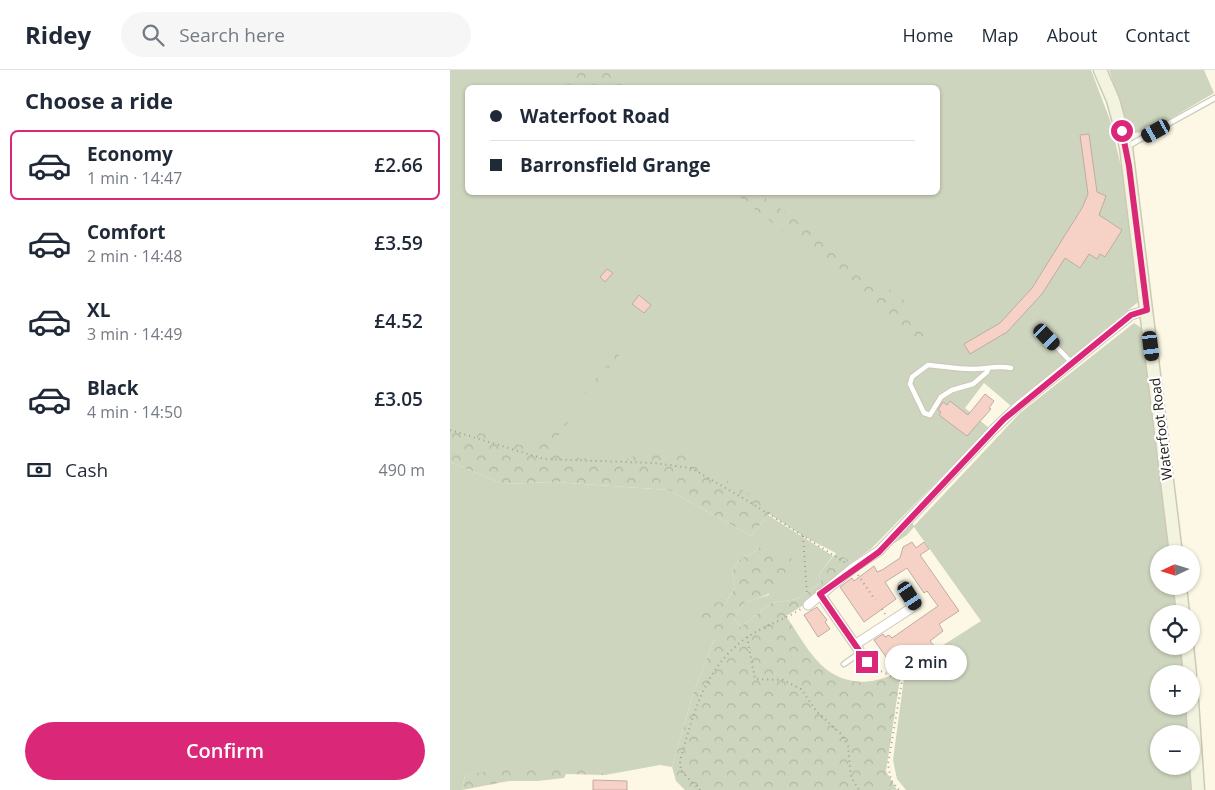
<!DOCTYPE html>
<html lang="en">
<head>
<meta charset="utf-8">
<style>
	body { margin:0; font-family:"Open Sans",sans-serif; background:#f6f6f7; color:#1f2937; height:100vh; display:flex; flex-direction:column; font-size:19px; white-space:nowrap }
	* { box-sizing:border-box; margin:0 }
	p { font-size:16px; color:#747a83 }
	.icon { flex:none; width:28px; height:28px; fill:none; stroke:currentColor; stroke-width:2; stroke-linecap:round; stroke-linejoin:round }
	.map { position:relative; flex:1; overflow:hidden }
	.side { display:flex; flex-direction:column; background:#fff; width:450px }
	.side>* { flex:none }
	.hud { position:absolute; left:15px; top:15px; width:475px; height:110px; border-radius:8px; box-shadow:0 1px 4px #0004; display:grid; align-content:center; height:110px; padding:0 25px; background:#fff }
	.needle { width:32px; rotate:266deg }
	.tools { position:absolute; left:700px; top:475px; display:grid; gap:10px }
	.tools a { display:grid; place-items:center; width:50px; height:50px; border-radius:50%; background:#fff; box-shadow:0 1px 4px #0004; font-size:25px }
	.end { position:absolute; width:22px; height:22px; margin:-11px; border:6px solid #db2777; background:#fff; box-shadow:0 0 0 2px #fff }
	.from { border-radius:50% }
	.bubble { position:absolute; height:35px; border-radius:18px; background:#fff; box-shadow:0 1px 4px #0004; font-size:16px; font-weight:600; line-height:35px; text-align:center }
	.car { position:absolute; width:15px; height:30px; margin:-15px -8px; border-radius:6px; box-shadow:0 0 4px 1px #0007; background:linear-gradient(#222 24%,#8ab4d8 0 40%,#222 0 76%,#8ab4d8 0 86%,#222 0) }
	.hud b { display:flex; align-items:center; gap:18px; height:48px; font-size:19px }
	.hud b+b { border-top:1px solid #e0e1e3 }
	.hud i { width:12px; height:12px; background:#1f2937 }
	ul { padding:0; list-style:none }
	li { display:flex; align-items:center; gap:15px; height:70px; margin:0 10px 8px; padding:0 15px; border:2px solid transparent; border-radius:8px }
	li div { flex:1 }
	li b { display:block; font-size:19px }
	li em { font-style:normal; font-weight:600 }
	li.on { border-color:#db2777 }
	li>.icon { width:45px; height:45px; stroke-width:1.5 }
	h2 { padding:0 25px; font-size:22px; line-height:60px }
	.pay { display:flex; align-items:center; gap:12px; height:55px; padding:0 25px; font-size:19px }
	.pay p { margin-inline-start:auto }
	.action { display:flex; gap:10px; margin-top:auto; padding:10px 25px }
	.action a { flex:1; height:58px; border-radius:30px; background:#db2777; color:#fff; font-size:20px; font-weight:600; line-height:58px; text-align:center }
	header { display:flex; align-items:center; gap:30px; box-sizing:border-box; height:70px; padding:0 25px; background:#fff; border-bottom:1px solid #e0e1e3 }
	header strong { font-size:24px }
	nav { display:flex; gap:28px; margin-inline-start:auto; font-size:18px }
	.search { width:350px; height:45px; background:#f6f6f7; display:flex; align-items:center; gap:12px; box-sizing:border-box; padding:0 18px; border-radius:28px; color:#747a83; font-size:19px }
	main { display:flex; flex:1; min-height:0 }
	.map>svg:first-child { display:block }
	.grass { fill:#ced5be; fill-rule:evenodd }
	.forest { fill:url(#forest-crowns) }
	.building { fill:#f6d2c6; stroke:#bfaba4 }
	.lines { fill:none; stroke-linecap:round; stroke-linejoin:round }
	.lane-casing { stroke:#cdc9b7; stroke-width:7 }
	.street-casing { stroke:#cdc9b7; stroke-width:11 }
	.secondary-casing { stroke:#cdc9b7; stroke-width:15 }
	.path { stroke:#a29e91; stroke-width:2; stroke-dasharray:1 4; stroke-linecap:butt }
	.lane { stroke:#fff; stroke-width:4.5 }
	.street { stroke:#fff; stroke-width:9 }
	.secondary { stroke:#f3f4df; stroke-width:12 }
	.route { stroke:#db2777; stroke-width:6 }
	.labels { text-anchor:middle; stroke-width:4.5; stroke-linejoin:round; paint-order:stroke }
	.street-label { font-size:14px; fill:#1f1d17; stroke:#fff }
</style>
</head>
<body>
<header>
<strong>Ridey</strong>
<div class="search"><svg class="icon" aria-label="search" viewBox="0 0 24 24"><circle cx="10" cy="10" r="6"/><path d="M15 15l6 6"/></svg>Search here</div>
<nav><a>Home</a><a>Map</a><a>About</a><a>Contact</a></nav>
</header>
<main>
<section class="side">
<h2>Choose a ride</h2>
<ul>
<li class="on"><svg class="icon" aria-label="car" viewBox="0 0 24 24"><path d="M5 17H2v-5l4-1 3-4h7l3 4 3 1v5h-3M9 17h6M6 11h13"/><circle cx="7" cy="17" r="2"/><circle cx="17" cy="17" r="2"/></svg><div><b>Economy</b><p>1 min · 14:47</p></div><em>£2.66</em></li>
<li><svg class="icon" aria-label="car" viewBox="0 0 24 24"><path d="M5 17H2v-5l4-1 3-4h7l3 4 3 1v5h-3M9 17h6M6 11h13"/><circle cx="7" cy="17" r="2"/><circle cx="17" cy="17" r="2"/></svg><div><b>Comfort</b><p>2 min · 14:48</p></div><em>£3.59</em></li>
<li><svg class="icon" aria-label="car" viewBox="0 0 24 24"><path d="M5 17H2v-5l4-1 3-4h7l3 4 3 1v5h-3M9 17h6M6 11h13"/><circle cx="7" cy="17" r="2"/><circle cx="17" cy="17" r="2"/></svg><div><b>XL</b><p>3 min · 14:49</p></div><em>£4.52</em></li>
<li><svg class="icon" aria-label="car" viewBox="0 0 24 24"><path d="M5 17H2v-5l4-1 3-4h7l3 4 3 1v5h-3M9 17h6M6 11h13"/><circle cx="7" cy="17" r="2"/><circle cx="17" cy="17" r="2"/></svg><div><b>Black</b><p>4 min · 14:50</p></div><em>£3.05</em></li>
</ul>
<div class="pay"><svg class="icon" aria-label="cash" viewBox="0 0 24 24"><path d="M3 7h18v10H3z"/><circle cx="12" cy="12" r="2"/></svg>Cash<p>490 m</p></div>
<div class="action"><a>Confirm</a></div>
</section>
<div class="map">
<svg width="765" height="720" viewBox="0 0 765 720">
	<defs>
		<pattern id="forest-crowns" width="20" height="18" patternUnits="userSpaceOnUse" patternTransform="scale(1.25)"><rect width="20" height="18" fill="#ced5be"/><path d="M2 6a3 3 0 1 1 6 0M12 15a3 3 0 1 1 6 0" fill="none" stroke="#b0b6a3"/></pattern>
	</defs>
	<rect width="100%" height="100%" fill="#fdf8e6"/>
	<path class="grass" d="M0,0H641L660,50L674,109L693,228L561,336L534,313L515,338L539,358L422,478L403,492L353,466L316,442L144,392L118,391L0,360ZM18,18H488V122H18Z
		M659,0H754L764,23L703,59L681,64Z
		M684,253L693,259L721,484H709V516H725L729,544H709V576H732L736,604H709V636H739L744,720H456L447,709L443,690L454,608L451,607V602L531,551L464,457L457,465L443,474L462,452L464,456L570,343ZM709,664H741V696H709Z
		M0,392L53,414L104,412L219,420L301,466L318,445L383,486L369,504L371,513L347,529L321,533L291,557L284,548L295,532L319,525L308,480L289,490L282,502L285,517C275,533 265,551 264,570L243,624L222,697L210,695L155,705L146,697L15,705L12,720H0Z"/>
	<path class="forest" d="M123,0H161L181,17H158L143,5L147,17H110Z
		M284,123H309L454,230L482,269L474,275L428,235Z
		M167,283L169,285L94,384L170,392L192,383L228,384L246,391L323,439L301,466L219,420L104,412L53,414L0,392V354L87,380Z
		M311,475L342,489C330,519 328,523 295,532L284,548L291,557L321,533L347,529L371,513L369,504L386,483L403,492L410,500L336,546C359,580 375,617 422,611C432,609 442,605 451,602L436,701L447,720H235L226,711L222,697L243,624L264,570V562L250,553L253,541L268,532L275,534L285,517L282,502L289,490L308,480Z
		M74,695L146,697L155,705L116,704L114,708L88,711H59L12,720L15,705Z"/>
	<path class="building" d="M639,64L647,122L656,126L649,145L672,160L655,187L650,184L647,189L639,184L630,198L615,188L592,224L557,262L520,284L514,274L550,253L582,218L632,138L638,124L630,65Z
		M157,199L163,203L155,212L150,207Z
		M189,225L201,235L194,243L182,234Z
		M535,324L544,331L539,338L541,339L517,366L489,345L491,342L488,340L493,332L497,335L500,331L518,345Z
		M462,472L466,478L474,472L479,479L470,485L509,541L489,554L493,561L480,571L486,578L477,584L471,576L441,594L424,570L433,564L435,567L439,565L442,568L488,536L477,521L474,523L457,498L435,512L446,529L414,552L390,517L402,508L404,511L424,496L427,502L432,500L450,488L453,477Z
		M367,537L377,550L375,552L380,559L368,567L354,545Z
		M143,710L177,711V720H143Z"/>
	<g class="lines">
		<defs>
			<path id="lane" d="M678,76L765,28
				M597,267L622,293
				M538,299L537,302L523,314L502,320L491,327L480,345L474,343L460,314L462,307L478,295C492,296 507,299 522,299C536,299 547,295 561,298
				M394,594L411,582"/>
			<path id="street" d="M370,524L417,592
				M358,535L403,498L429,481L542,361L567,337L681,245L697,240
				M406,574L466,535L453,516"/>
			<path id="secondary" d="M650,0L663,30L676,77L726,484
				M730,516L733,544
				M737,576L740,604
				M741,616L748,720"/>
		</defs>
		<use href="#lane" class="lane-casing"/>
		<use href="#street" class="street-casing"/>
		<use href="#secondary" class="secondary-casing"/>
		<path class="path" d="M0,360L94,389L204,393L241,398L298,431L396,493
			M353,466L357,525
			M408,505L425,530
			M432,539L435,544
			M297,567L305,609L333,610L351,619L367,642L391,664L398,676L401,707L409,720
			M422,597L452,611L438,694L441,710L449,720
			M250,720L231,701L230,691C243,645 254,598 296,568C313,556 334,550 351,539"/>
		<use href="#lane" class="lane"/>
		<use href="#street" class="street"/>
		<use href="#secondary" class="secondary"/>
	</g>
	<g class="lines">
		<path class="route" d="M417,592L370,524L429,482L554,349L681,245L697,240L679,96L672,61"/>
	</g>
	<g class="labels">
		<g class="street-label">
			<text transform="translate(711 359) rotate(-97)" y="5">Waterfoot Road</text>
		</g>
	</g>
</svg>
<div class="tools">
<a><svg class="needle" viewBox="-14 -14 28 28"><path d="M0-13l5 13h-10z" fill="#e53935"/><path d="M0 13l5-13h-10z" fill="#747a83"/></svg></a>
<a><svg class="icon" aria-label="locate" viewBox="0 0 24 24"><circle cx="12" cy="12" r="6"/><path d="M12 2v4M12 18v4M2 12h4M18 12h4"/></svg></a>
<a>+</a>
<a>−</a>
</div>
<i class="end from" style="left:672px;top:61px"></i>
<i class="end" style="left:417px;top:592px"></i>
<div class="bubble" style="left:435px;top:575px;width:82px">2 min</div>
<i class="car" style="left:706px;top:61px;rotate:241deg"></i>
<i class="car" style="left:597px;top:267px;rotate:136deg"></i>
<i class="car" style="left:701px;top:276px;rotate:173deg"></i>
<i class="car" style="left:460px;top:526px;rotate:147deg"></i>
<div class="hud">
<b><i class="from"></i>Waterfoot Road</b>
<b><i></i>Barronsfield Grange</b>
</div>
</div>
</main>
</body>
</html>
